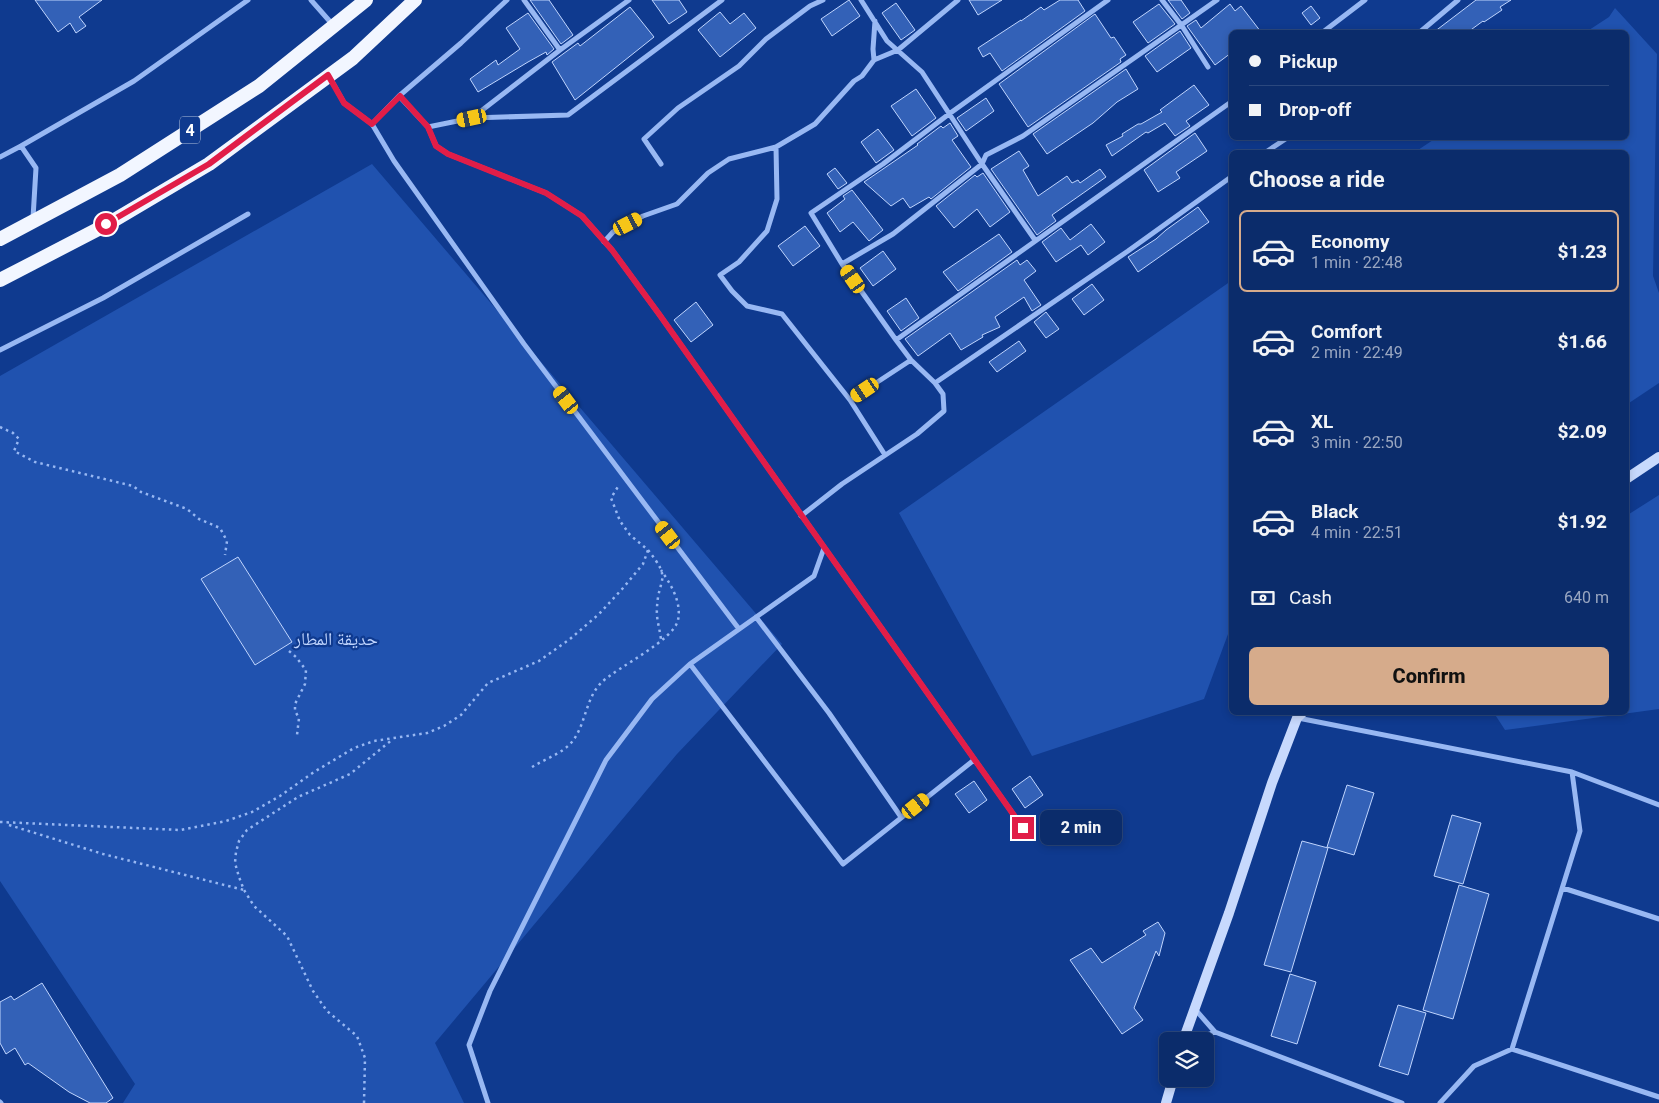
<!DOCTYPE html>
<html lang="en">
<head>
<meta charset="utf-8">
<style>
	body { margin:0; font-family:Roboto,"Noto Naskh Arabic",sans-serif; background:#193873; color:#f1f3f6; height:100vh; display:flex; flex-direction:column; font-size:19px; white-space:nowrap }
	* { box-sizing:border-box; margin:0 }
	p { font-size:16px; color:#9aa7c1 }
	.icon { flex:none; width:28px; height:28px; fill:none; stroke:currentColor; stroke-width:2; stroke-linecap:round; stroke-linejoin:round }
	.map { position:relative; flex:1; overflow:hidden }
	.sheet { position:absolute; left:1229px; top:150px; width:400px; height:565px; display:flex; flex-direction:column; background:#0b2c6b; border-radius:8px; box-shadow:0 2px 8px #0003,0 0 0 1px #2b487e }
	.sheet>* { flex:none }
	.hud { position:absolute; left:1229px; top:30px; width:400px; height:110px; border-radius:8px; box-shadow:0 2px 8px #0003,0 0 0 1px #2b487e; display:grid; align-content:center; height:110px; padding:0 20px; background:#0b2c6b }
	.controls { position:absolute; left:1159px; top:1032px; display:grid; gap:10px }
	.controls a { display:grid; place-items:center; width:55px; height:55px; border-radius:8px; background:#0b2c6b; box-shadow:0 2px 8px #0003,0 0 0 1px #2b487e; font-size:25px }
	.end { position:absolute; width:22px; height:22px; margin:-11px; border:6px solid #e11d48; background:#fff; box-shadow:0 0 0 2px #fff }
	.from { border-radius:50% }
	.bubble { position:absolute; height:35px; border-radius:8px; background:#0b2c6b; box-shadow:0 2px 8px #0003,0 0 0 1px #2b487e; font-size:16px; font-weight:800; line-height:35px; text-align:center }
	.car { position:absolute; width:15px; height:30px; margin:-15px -8px; border-radius:6px; box-shadow:0 0 4px 1px #0007; background:linear-gradient(#f5c518 24%,#345 0 40%,#f5c518 0 76%,#345 0 86%,#f5c518 0) }
	.hud b { display:flex; align-items:center; gap:18px; height:48px; font-size:19px }
	.hud b+b { border-top:1px solid #2b487e }
	.hud i { width:12px; height:12px; background:#f1f3f6 }
	ul { padding:0; list-style:none }
	li { display:flex; align-items:center; gap:15px; height:82px; margin:0 10px 8px; padding:0 10px; border:2px solid transparent; border-radius:8px }
	li div { flex:1 }
	li b { display:block; font-size:19px }
	li em { font-style:normal; font-weight:800 }
	li.active { border-color:#d6ab8b }
	li>.icon { width:45px; height:45px; stroke-width:1.5 }
	h2 { padding:0 20px; font-size:22px; line-height:60px }
	.pay { display:flex; align-items:center; gap:12px; height:55px; padding:0 20px; font-size:19px }
	.pay p { margin-inline-start:auto }
	.cta { display:flex; gap:10px; margin-top:auto; padding:10px 20px }
	.cta a { flex:1; height:58px; border-radius:8px; background:#d6ab8b; color:#111; font-size:20px; font-weight:800; line-height:58px; text-align:center }
	.map>svg:first-child { display:block }
	.green { fill:#2052af }
	.building { fill:#3361b7; stroke:#c0d5fe }
	.lines { fill:none; stroke-linecap:round; stroke-linejoin:round }
	.path { stroke:#98b8f3; stroke-width:2.5; stroke-dasharray:2.5 4; stroke-linecap:butt }
	.minor { stroke:#98b8f3; stroke-width:5 }
	.secondary { stroke:#c7d9fd; stroke-width:10 }
	.trunk { stroke:#f2f6ff; stroke-width:14 }
	.route { stroke:#e11d48; stroke-width:6 }
	.labels { text-anchor:middle; stroke-width:4.5; stroke-linejoin:round; paint-order:stroke }
	.shield { fill:#0f3a8f; stroke:#b7c4dd; stroke-width:1 }
	.shield-label { font-size:16px; font-weight:bold; fill:#fff }
	.park-label { font-size:18px; fill:#c0d5fe; stroke:#0f3a8f }
</style>
</head>
<body>
<div class="map">
<svg width="1659" height="1103" viewBox="0 0 1659 1103">
	<rect width="100%" height="100%" fill="#0f3a8f"/>
	<path class="green" d="M1615,8L1657,54L1653,276L1659,293V383L1626,405V152H1415L1436,138H1626V32H1586L1609,17Z
		M372,164L782,644L677,754L435,1043L464,1103H123L135,1084L0,881V376Z
		M1231,281V626L1204,699L1032,756L899,513Z
		M1659,495V709L1505,730L1494,713L1626,712V516Z"/>
	<path class="building" d="M35,0H102L79,17L86,26L76,33L70,23L58,32Z
		M530,0H549L573,35L561,44Z
		M652,0H679L687,12L669,24Z
		M849,0L860,16L832,36L821,19Z
		M969,0H1002L978,15Z
		M1060,0H1078L1085,11L1002,71L990,53L983,57L978,48L1021,20V21L1041,7L1044,10Z
		M1168,0H1181L1190,13L1182,19Z
		M1476,0H1511L1500,7L1502,10L1484,22L1483,21L1468,32H1434Z
		M896,3L915,30L901,40L882,13Z
		M1159,4L1175,24L1148,43L1133,22Z
		M1230,4L1235,11L1241,6L1261,32H1231V53L1215,65L1187,26L1196,20L1201,28Z
		M1311,6L1320,18L1311,25L1302,13Z
		M630,7L654,37L575,100L552,62L578,43L580,46Z
		M720,12L730,24L744,13L756,28L720,57L698,30Z
		M528,13L554,49L547,55L546,52L528,62L478,92L470,79L496,60L498,65L520,49L506,28Z
		M1095,14L1111,38L1114,37L1126,55L1120,59L1121,62L1028,127L999,84Z
		M1180,31L1191,48L1157,72L1145,56Z
		M1126,69L1138,89L1117,102L1093,123L1047,154L1033,134Z
		M1194,85L1209,105L1186,121L1190,126L1175,136L1165,123L1148,133L1146,132L1112,156L1106,145L1123,136L1122,134L1138,124H1141L1162,112L1160,110Z
		M916,89L936,118L912,136L891,106Z
		M986,98L994,111L966,131L957,118Z
		M950,123L958,136L952,140L971,167L931,199L929,197L910,208L903,198L891,206L864,182L918,145L917,144L941,126L943,128Z
		M878,129L894,150L876,163L861,142Z
		M1195,133L1207,151L1176,172L1180,178L1158,192L1144,170Z
		M1019,151L1029,166L1023,170L1038,196L1067,176L1072,183L1078,180L1080,183L1100,169L1106,177L1052,215L1056,221L1037,235L991,169Z
		M835,168L847,183L838,189L827,174Z
		M983,173L1010,212L990,227L977,209L954,228L936,206L975,175L977,177Z
		M852,190L883,230L869,241L853,222L840,232L827,213L845,199L843,196Z
		M1198,207L1209,222L1138,272L1128,257L1156,239L1166,230Z
		M1091,224L1105,242L1088,255L1081,245L1056,262L1042,242L1061,228L1070,240Z
		M805,226L820,246L793,266L778,246Z
		M999,234L1012,252L958,291L943,272Z
		M883,251L896,269L873,286L860,268Z
		M1017,260L1020,265L1027,260L1036,271L1024,280L1041,305L1032,311L1024,297L995,317L1000,327L982,335L983,337L961,350L950,333L918,356L905,339Z
		M1092,284L1104,300L1084,315L1072,299Z
		M906,298L919,318L901,331L887,311Z
		M696,302L713,325L691,342L674,320Z
		M1046,312L1059,329L1046,338L1034,322Z
		M1019,341L1026,351L997,372L989,362Z
		M238,557L292,642L255,665L201,579Z
		M1030,776L1043,795L1025,808L1012,789Z
		M974,781L987,800L969,813L955,794Z
		M1347,785L1374,793L1354,855L1327,847Z
		M1452,815L1481,823L1463,884L1434,876Z
		M1302,841L1328,848L1291,972L1264,965Z
		M1459,885L1489,894L1453,1019L1423,1010Z
		M1158,922L1165,933L1159,956L1156,951L1134,1008L1143,1020L1122,1034L1070,960L1091,948L1102,963L1146,935L1143,931Z
		M1290,974L1316,982L1297,1044L1271,1036Z
		M42,983L113,1098L106,1103H90L69,1092L28,1063L25,1065L15,1048L6,1054L0,1043V1002L11,996L14,1000Z
		M1398,1005L1426,1013L1408,1075L1379,1066Z"/>
	<g class="lines">
		<path class="path" d="M0,427L13,433L19,439L14,451L35,462L133,486L141,492L187,509L199,519L220,528L227,541L225,555
			M648,550C673,581 658,577 657,608C656,619 660,629 661,640
			M289,651L296,657L306,670L305,684L295,704V711L299,718L297,735
			M532,767C545,759 561,754 571,743C586,726 585,698 602,682C618,667 674,640 678,620C682,602 670,583 661,570
			M0,822L180,830L226,821L252,812L280,796L314,772L354,748L374,741L427,733L444,726L461,715L488,683L539,661L570,639L599,614L623,588L643,564L648,550L630,535L620,521L611,498L619,485
			M9,825L103,854L244,890
			M364,1103L365,1058L357,1036L327,1011L313,991L287,936L254,906L244,890L239,877L235,863L236,852L239,841L247,830L298,797L350,774L393,739"/>
		<path class="minor" d="M311,0L333,25
			M524,0L560,50
			M861,0L887,41L922,72L982,164L1035,240
			M1162,0L1182,26L1208,67
			M1323,32L1365,0
			M1420,32L1458,0
			M874,60L873,49L875,21
			M329,76L344,103L372,124L399,96L461,43L507,0
			M399,96L428,127L472,118L560,50L629,0
			M472,118L568,115L722,0
			M372,124L394,161L524,344L739,629
			M428,127L436,146L448,154L546,193L582,216L612,250L659,314L1023,828
			M776,147L777,199L767,231L739,262L720,275L732,291L747,306L782,314L850,400L885,455
			M1266,152L1287,138
			M0,157L21,146
			M661,164L644,139L678,108L739,66L766,39L810,6L823,0
			M33,218L36,168L21,146L134,81L248,0
			M604,242L613,232L643,216L677,204L708,173L729,159L776,147L815,124L854,81L862,76L874,60L898,50L958,0
			M842,264L893,234L982,164L986,155L1023,136L1217,0
			M896,340L1231,102
			M0,350L103,298L248,214
			M935,383L1128,251L1231,177
			M850,400L911,360
			M801,516L842,484L917,434L944,411L943,394L935,383L911,360L896,340L842,264L811,213L883,164L949,114L1108,0
			M756,617L829,713L901,817
			M690,664L843,864L974,760
			M1298,718L1572,772L1580,831L1512,1049
			M1572,772L1659,805
			M1563,888L1659,919
			M1215,1032L1402,1103
			M1189,1041L1215,1032L1194,1008
			M0,1102L1,1103
			M488,1103L469,1045L490,991L606,760L652,699L690,664L814,576L824,548
			M1440,1103L1474,1066L1512,1049L1659,1097"/>
		<path class="secondary" d="M1626,479L1659,457
			M1183,1041L1229,913L1272,783L1297,718L1303,712
			M1166,1103L1173,1079"/>
		<path class="trunk" d="M0,239L120,175L259,86L366,0
			M0,280L106,225L209,164L353,58L415,0"/>
	</g>
	<g class="lines">
		<path class="route" d="M106,224L209,164L328,75L344,103L372,124L400,96L428,127L436,146L448,154L546,193L582,216L612,250L659,314L1023,828"/>
	</g>
	<g class="labels">
		<rect class="shield" x="180" y="116.5" width="20" height="27" rx="4"/>
		<g class="shield-label">
			<text x="190" y="136">4</text>
		</g>
		<g class="park-label">
			<text x="336" y="645">حديقة المطار</text>
		</g>
	</g>
</svg>
<div class="controls">
<a><svg class="icon" aria-label="layers" viewBox="0 0 24 24"><path d="M12 4l9 5-9 5-9-5zM3 14l9 5 9-5"/></svg></a>
</div>
<i class="end from" style="left:106px;top:224px"></i>
<i class="end" style="left:1023px;top:828px"></i>
<div class="bubble" style="left:1040px;top:810px;width:82px">2 min</div>
<i class="car" style="left:472px;top:118px;rotate:258deg"></i>
<i class="car" style="left:628px;top:224px;rotate:63deg"></i>
<i class="car" style="left:853px;top:279px;rotate:325deg"></i>
<i class="car" style="left:865px;top:390px;rotate:236deg"></i>
<i class="car" style="left:566px;top:400px;rotate:323deg"></i>
<i class="car" style="left:668px;top:535px;rotate:323deg"></i>
<i class="car" style="left:916px;top:806px;rotate:52deg"></i>
<div class="hud">
<b><i class="from"></i>Pickup</b>
<b><i></i>Drop-off</b>
</div>
<section class="sheet">
<h2>Choose a ride</h2>
<ul>
<li class="active"><svg class="icon" aria-label="car" viewBox="0 0 24 24"><path d="M5 17H2v-5l4-1 3-4h7l3 4 3 1v5h-3M9 17h6M6 11h13"/><circle cx="7" cy="17" r="2"/><circle cx="17" cy="17" r="2"/></svg><div><b>Economy</b><p>1 min · 22:48</p></div><em>$1.23</em></li>
<li><svg class="icon" aria-label="car" viewBox="0 0 24 24"><path d="M5 17H2v-5l4-1 3-4h7l3 4 3 1v5h-3M9 17h6M6 11h13"/><circle cx="7" cy="17" r="2"/><circle cx="17" cy="17" r="2"/></svg><div><b>Comfort</b><p>2 min · 22:49</p></div><em>$1.66</em></li>
<li><svg class="icon" aria-label="car" viewBox="0 0 24 24"><path d="M5 17H2v-5l4-1 3-4h7l3 4 3 1v5h-3M9 17h6M6 11h13"/><circle cx="7" cy="17" r="2"/><circle cx="17" cy="17" r="2"/></svg><div><b>XL</b><p>3 min · 22:50</p></div><em>$2.09</em></li>
<li><svg class="icon" aria-label="car" viewBox="0 0 24 24"><path d="M5 17H2v-5l4-1 3-4h7l3 4 3 1v5h-3M9 17h6M6 11h13"/><circle cx="7" cy="17" r="2"/><circle cx="17" cy="17" r="2"/></svg><div><b>Black</b><p>4 min · 22:51</p></div><em>$1.92</em></li>
</ul>
<div class="pay"><svg class="icon" aria-label="cash" viewBox="0 0 24 24"><path d="M3 7h18v10H3z"/><circle cx="12" cy="12" r="2"/></svg>Cash<p>640 m</p></div>
<div class="cta"><a>Confirm</a></div>
</section>
</div>
</body>
</html>
